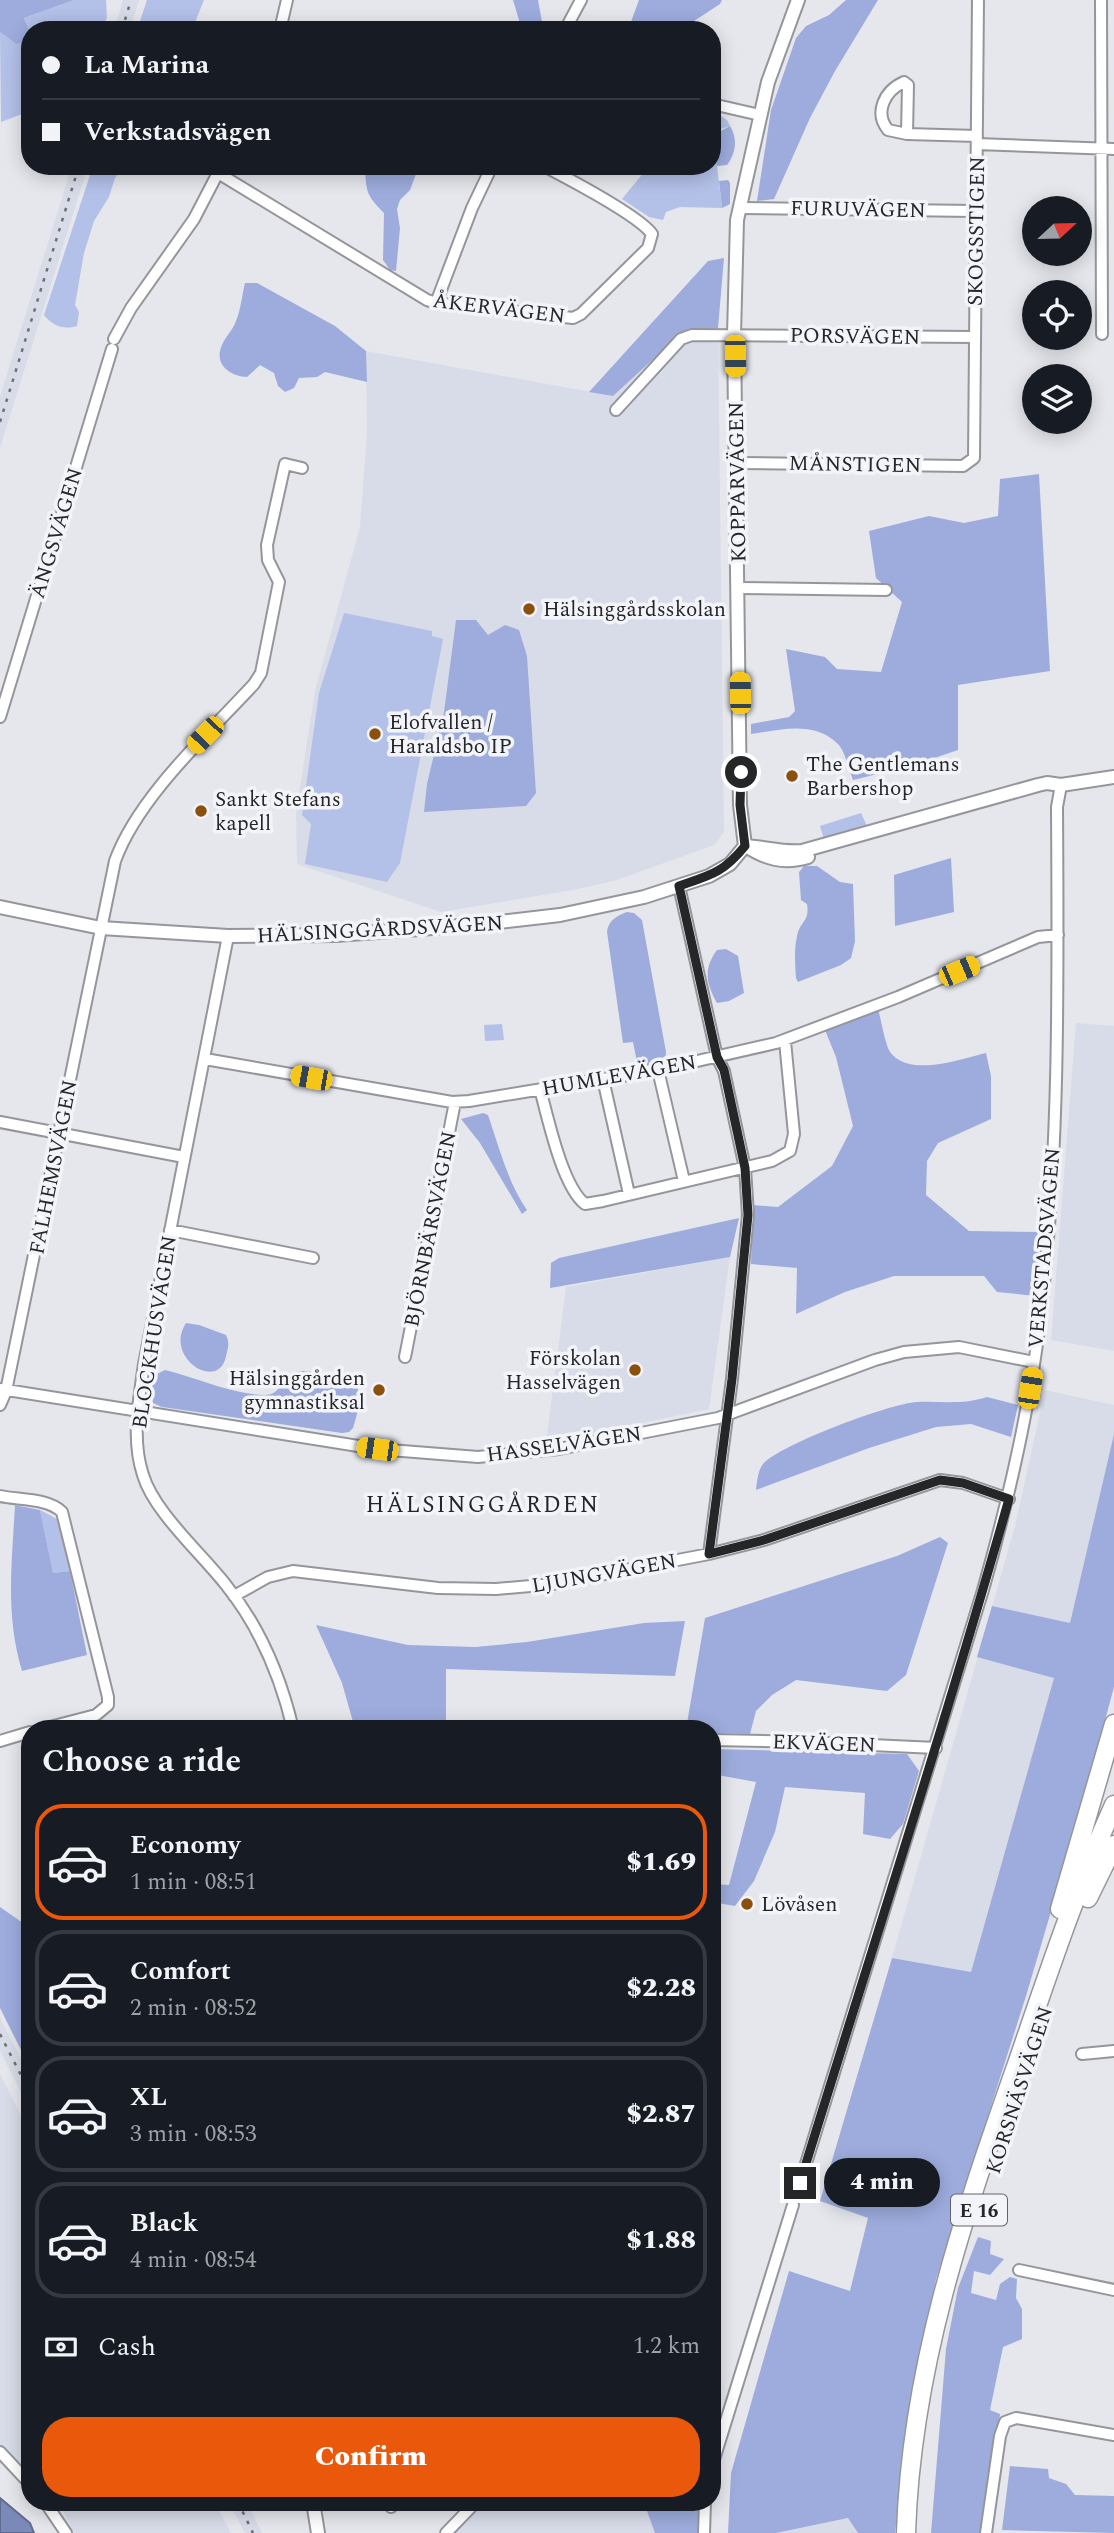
<!DOCTYPE html>
<html lang="en">
<head>
<meta charset="utf-8">
<style>
	body { margin:0; font-family:Spectral,serif; background:#20242c; color:#f1f3f6; height:100vh; display:flex; flex-direction:column; font-size:26px; white-space:nowrap }
	* { box-sizing:border-box; margin:0 }
	p { font-size:23px; color:#9ea1a6 }
	.icon { flex:none; width:38px; height:38px; fill:none; stroke:currentColor; stroke-width:2; stroke-linecap:round; stroke-linejoin:round }
	.map { position:relative; flex:1; overflow:hidden }
	.sheet { position:absolute; left:21px; top:1720px; width:700px; height:791px; display:flex; flex-direction:column; background:#171b24; border-radius:28px; box-shadow:0 4px 18px #0003 }
	.sheet>* { flex:none }
	.guide { position:absolute; left:21px; top:21px; width:700px; height:154px; border-radius:28px; box-shadow:0 4px 18px #0003; display:grid; align-content:center; height:154px; padding:0 21px; background:#171b24 }
	.needle { width:46px; rotate:68deg }
	.fabs { position:absolute; left:1022px; top:196px; display:grid; gap:14px }
	.fabs a { display:grid; place-items:center; width:70px; height:70px; border-radius:50%; background:#171b24; box-shadow:0 4px 18px #0003; font-size:35px }
	.end { position:absolute; width:32px; height:32px; margin:-16px; border:9px solid #252628; background:#fff; box-shadow:0 0 0 4px #fff }
	.from { border-radius:50% }
	.bubble { position:absolute; height:49px; border-radius:24px; background:#171b24; box-shadow:0 4px 18px #0003; font-size:23px; font-weight:800; line-height:49px; text-align:center }
	.car { position:absolute; width:21px; height:42px; margin:-21px -10px; border-radius:9px; box-shadow:0 0 5px 2px #0007; background:linear-gradient(#f5c518 24%,#345 0 40%,#f5c518 0 76%,#345 0 86%,#f5c518 0) }
	.guide b { display:flex; align-items:center; gap:24px; height:66px; font-size:26px }
	.guide b+b { border-top:2px solid #363941 }
	.guide i { width:18px; height:18px; background:#f1f3f6 }
	ul { padding:0; list-style:none }
	li { display:flex; align-items:center; gap:21px; height:116px; margin:0 14px 10px; padding:0 7px; border:4px solid #363941; border-radius:28px }
	li div { flex:1 }
	li b { display:block; font-size:26px }
	li em { font-style:normal; font-weight:800 }
	li.on { border-color:#ea580c }
	li>.icon { width:63px; height:63px; stroke-width:1.5 }
	h2 { padding:0 21px; font-size:32px; line-height:84px }
	.pay { display:flex; align-items:center; gap:18px; height:77px; padding:0 21px; font-size:26px }
	.pay p { margin-inline-start:auto }
	.action { display:flex; gap:14px; margin-top:auto; padding:14px 21px }
	.action a { flex:1; height:80px; border-radius:28px; background:#ea580c; color:#fff; font-size:28px; font-weight:800; line-height:80px; text-align:center }
	.map>svg:first-child { display:block }
	.built { fill:#d8dce8 }
	.green { fill:#b3c0e8 }
	.forest { fill:#9dacdd }
	.water { fill:#7b89b8; stroke:#616b8d; stroke-width:2 }
	.lines { fill:none; stroke-linecap:round; stroke-linejoin:round }
	.minor-casing { stroke:#95969c; stroke-width:14 }
	.tertiary-casing { stroke:#95969c; stroke-width:16 }
	.trunk-casing { stroke:#95969c; stroke-width:21 }
	.minor { stroke:#fff; stroke-width:10 }
	.tertiary { stroke:#fff; stroke-width:12 }
	.trunk { stroke:#fff; stroke-width:18 }
	.rail { stroke:#6e7073; stroke-width:2.5; stroke-dasharray:3.5 7; stroke-linecap:butt }
	.route { stroke:#252628; stroke-width:9 }
	.poi-dot { fill:#8b500d; stroke:#f2f4f9; stroke-width:2.5 }
	.labels { text-anchor:middle; stroke-width:7; stroke-linejoin:round; paint-order:stroke }
	.shield { fill:#f2f4f9; stroke:#626467; stroke-width:2 }
	.shield-label { font-size:19px; font-weight:bold; fill:#252628 }
	.street-label { font-size:21px; fill:#252628; stroke:#f2f4f9 }
	.poi-label { font-size:21px; fill:#252628; stroke:#f2f4f9; text-anchor:start }
	.neighbourhood-label { font-size:23px; letter-spacing:2px; fill:#252628; stroke:#f2f4f9 }
</style>
</head>
<body>
<div class="map">
<svg width="1114" height="2533" viewBox="0 0 1114 2533">
	<rect width="100%" height="100%" fill="#e5e7ec"/>
	<path class="built" d="M123,0H139L130,30H114Z
		M72,166H88L0,448V396Z
		M718,328L724,832L714,845L614,881L572,890L441,912L297,864L296,814L315,691L360,527L367,432L366,351L613,396L684,331Z
		M1076,1023L1114,1026V1351L1051,1340Z
		M730,1257L709,1409L546,1443L566,1287Z
		M1045,1390L1114,1405V1434L1070,1623L971,1972L892,1958L1015,1526Z
		M0,2018L30,2076V2110L0,2051Z
		M0,2074L30,2133V2474L0,2444Z
		M485,2502L643,2503L657,2533H449Z
		M59,2503H215L231,2533H74Z
		M229,2503H247L262,2533H245Z
		M848,2518L858,2533H776Z"/>
	<path class="green" d="M74,0H106L107,18L100,30H30V32L24,18Z
		M147,0H204L192,30H137Z
		M0,32L16,44L30,42V111L1,122Z
		M712,110L727,120L730,126L718,130L717,133V166L722,208L680,207L666,212L663,220L649,217L622,199L649,166H712Z
		M93,166H125L115,178L109,197L94,221L84,253L75,305L79,312L77,326C63,330 53,326 44,315Z
		M344,613L432,631V636L443,639L400,863L387,882L305,864L311,824L302,815L319,693Z
		M861,813L867,826L824,839L820,826Z
		M502,1024L504,1040L485,1041L484,1025Z
		M40,1510L59,1520L70,1571L53,1573Z"/>
	<path class="forest" d="M0,0H74L24,18L30,32V42L16,44L0,32Z
		M513,0H538L543,27L541,30H522Z
		M639,0H722L720,4L688,25L674,30H628Z
		M846,0H878L835,71L810,118L774,199L757,201L771,110L796,38L806,26L829,15Z
		M730,126C738,139 736,153 727,165L717,166V133Z
		M365,166H419L410,190L400,200L397,209L400,228L396,271L390,270L383,260L384,213C366,195 366,191 365,166Z
		M728,180L730,183V204L722,208L719,181Z
		M724,258L718,328L684,331L613,396L589,392L708,261Z
		M245,283H257L335,326L366,351L367,382L325,372L317,377L299,378L294,388L285,392L278,386L274,373L260,365L247,377C231,376 213,365 222,345C225,337 233,330 236,321C241,309 242,295 245,283Z
		M1039,474L1050,671L958,685V750L914,765L853,780C849,770 845,751 838,744C814,720 780,730 751,734V724L789,717L795,711L786,649L825,657L837,669L881,672L902,602L876,578L869,531L929,516L964,523L998,516L1000,479Z
		M456,620H476L488,635L505,625L519,630L527,656L536,793L526,806L424,812L427,784L444,712Z
		M951,858L954,912L895,926L894,875Z
		M804,866H817L840,882L853,884L855,941L851,958L841,965L798,982L796,978C795,964 794,950 797,936C800,921 810,922 807,904L801,900L799,872Z
		M627,912L634,913L642,920L666,1052C666,1066 652,1066 641,1069L637,1062L633,1042L623,1043L607,932C608,921 616,916 627,912Z
		M726,949L738,956L744,993L729,1001L717,1003C706,983 703,969 717,950Z
		M878,1009C881,1019 885,1044 890,1052C909,1078 961,1059 986,1053L991,1076V1119L938,1143L927,1161L926,1195L969,1231L1039,1232L1037,1296L997,1292L984,1276H894L845,1292L796,1314L797,1268L751,1264L753,1205L778,1207L832,1166L853,1126L836,1057L825,1030Z
		M483,1113L488,1115C499,1147 508,1183 527,1210L522,1214L480,1143L461,1119Z
		M739,1218L730,1257L550,1288L551,1263L559,1258Z
		M186,1323L199,1325L226,1335C230,1343 228,1348 226,1356C219,1393 163,1358 186,1323Z
		M165,1370C198,1378 230,1394 265,1395C281,1395 281,1379 292,1373C303,1367 351,1376 358,1386L357,1414L353,1428L349,1432L342,1433L162,1407L153,1403L151,1385L157,1374Z
		M987,1397L1018,1405L1011,1437L971,1424L936,1427L869,1448L756,1490C757,1482 758,1470 763,1464C779,1445 891,1403 917,1402C942,1401 963,1405 987,1397Z
		M1114,1434V1687L1079,1817L1026,1996L936,2279L910,2404L895,2533H858L848,2518L776,2533H728L731,2473L789,2271L850,2291L868,2218L820,2201L892,1958L971,1972L1054,1678L977,1657L992,1606L1070,1623Z
		M15,1505L40,1510L53,1573L70,1571L87,1655L22,1671C5,1614 12,1562 15,1505Z
		M940,1537L948,1543L906,1675L887,1691L796,1680L772,1695L756,1711L750,1734L712,1733V1729H686L705,1618L897,1556Z
		M685,1621L675,1676L446,1669V1729H355L342,1683L316,1625L408,1645L475,1647L527,1642L644,1623Z
		M712,1749L907,1754L919,1771L903,1824L890,1839L863,1834L865,1793L785,1787L775,1832L754,1881L735,1906L712,1902V1884L729,1885L756,1782L712,1774Z
		M0,1907L30,1928V2068L0,2008Z
		M978,2237L991,2241L990,2254L1004,2259L990,2275L974,2271L971,2293L996,2300L1000,2284L1010,2277L1017,2279L1016,2298L1022,2309V2339L1003,2347L990,2410L1000,2414L984,2533H931L946,2349L958,2288Z
		M1010,2466L1048,2469L1049,2478L1066,2484L1075,2495L1114,2496V2533L1002,2530Z
		M515,2503H574C553,2511 535,2516 515,2503Z
		M644,2503H698L701,2533H655Z"/>
	<path class="water" d="M0,2498L30,2523L34,2533H0Z"/>
	<g class="lines">
		<defs>
			<path id="minor" d="M1101,0L1102,334
				M280,30L287,0
				M565,30L581,0
				M712,104L760,115
				M907,134L908,85L904,82C884,91 874,113 888,130L907,134L977,136
				M977,144L1114,149
				M218,173L427,300L436,303L573,318L581,314L648,248L652,234C639,216 567,178 544,166
				M741,208L975,211
				M436,303L472,208L492,166
				M114,339L131,308L194,219L220,169
				M616,410L681,339L692,335L975,337
				M736,463L963,466L974,458L978,0
				M738,588L886,590
				M0,717L112,349
				M679,886L717,1057L724,1071L745,1168L748,1215L732,1379L709,1554
				M228,936L144,1364C139,1400 131,1439 143,1475C154,1512 201,1553 226,1585C259,1626 281,1678 293,1729
				M205,1059L452,1102L469,1101L658,1070L776,1043L898,997L1038,937L1058,935
				M658,1070L684,1181
				M603,1079L629,1194
				M540,1089C548,1118 562,1186 585,1204L603,1201L772,1161L790,1151L794,1134L785,1041
				M0,1122L184,1157
				M170,1230L313,1258
				M405,1357L455,1102
				M0,1389L377,1449L478,1457L559,1449L718,1418L875,1360L904,1352L959,1347L1034,1362
				M0,1405L6,1391L115,861C138,797 208,734 254,684L261,673L279,582L268,560L267,545L285,464L302,468
				M0,1496C19,1500 48,1498 62,1512L108,1697V1705L96,1715L42,1729
				M234,1596L268,1577L293,1571L438,1588L496,1589L553,1584L709,1554L764,1540L940,1480L963,1483L1009,1499
				M712,1740L807,1742L936,1748
				M0,1741L30,1732
				M1082,2054L1114,2051
				M800,2183L983,1590C1008,1502 1029,1413 1040,1321C1060,1151 1058,978 1057,807L1061,785
				M1019,2270L1114,2290
				M0,2452L30,2484
				M712,2466L793,2205
				M45,2502L66,2533
				M390,2502L391,2507
				M446,2533L476,2502
				M704,2533L705,2502
				M986,2533L1000,2436L1005,2422L1016,2418L1114,2435"/>
			<path id="tertiary" d="M745,846L740,805L734,335L737,220L768,82L798,0
				M745,846C765,847 782,853 802,851L1038,785L1047,783L1061,785L1114,777
				M746,846C766,859 784,864 808,857
				M0,907L101,928L228,936L336,935L474,925L560,915L644,897L709,876L730,864L745,846
				M313,2502L318,2533"/>
			<path id="trunk" d="M1088,1898L1114,1845
				M1060,1909L1114,1724
				M906,2533C911,2370 963,2216 1017,2064C1047,1977 1076,1889 1114,1805"/>
		</defs>
		<use href="#minor" class="minor-casing"/>
		<use href="#tertiary" class="tertiary-casing"/>
		<use href="#trunk" class="trunk-casing"/>
		<use href="#minor" class="minor"/>
		<use href="#tertiary" class="tertiary"/>
		<use href="#trunk" class="trunk"/>
		<path class="rail" d="M122,30L131,0
			M0,422L79,166
			M0,2034L30,2093
			M238,2502L253,2533"/>
	</g>
	<g class="lines">
		<path class="route" d="M741,772L740,805L745,846C723,873 711,875 679,886L717,1057L724,1070L745,1168L748,1215L732,1379L709,1554L764,1540L940,1480L963,1483L1009,1499C944,1728 870,1955 800,2183"/>
	</g>
	<g class="poi-dot">
		<circle cx="529" cy="609" r="7"/>
		<circle cx="375" cy="734" r="7"/>
		<circle cx="792" cy="776" r="7"/>
		<circle cx="201" cy="811" r="7"/>
		<circle cx="635" cy="1370" r="7"/>
		<circle cx="379" cy="1390" r="7"/>
		<circle cx="747" cy="1904" r="7"/>
	</g>
	<g class="labels">
		<rect class="shield" x="951" y="2194.5" width="56" height="31" rx="5"/>
		<g class="shield-label">
			<text x="979" y="2217">E 16</text>
		</g>
		<g class="street-label">
			<text transform="translate(858 209) rotate(1)" y="7">FURUVÄGEN</text>
			<text transform="translate(976 231) rotate(-89)" y="7">SKOGSSTIGEN</text>
			<text transform="translate(499 308) rotate(7)" y="7">ÅKERVÄGEN</text>
			<text transform="translate(855 336) rotate(1)" y="7">PORSVÄGEN</text>
			<text transform="translate(855 464) rotate(1)" y="7">MÅNSTIGEN</text>
			<text transform="translate(737 482) rotate(-91)" y="7">KOPPARVÄGEN</text>
			<text transform="translate(56 533) rotate(-73)" y="7">ÄNGSVÄGEN</text>
			<text transform="translate(380 929) rotate(-3)" y="7">HÄLSINGGÅRDSVÄGEN</text>
			<text transform="translate(619 1075) rotate(-10)" y="7">HUMLEVÄGEN</text>
			<text transform="translate(53 1167) rotate(-79)" y="7">FALHEMSVÄGEN</text>
			<text transform="translate(430 1229) rotate(-79)" y="7">BJÖRNBÄRSVÄGEN</text>
			<text transform="translate(1044 1248) rotate(-85)" y="7">VERKSTADSVÄGEN</text>
			<text transform="translate(154 1332) rotate(-81)" y="7">BLOCKHUSVÄGEN</text>
			<text transform="translate(564 1444) rotate(-8)" y="7">HASSELVÄGEN</text>
			<text transform="translate(604 1573) rotate(-10)" y="7">LJUNGVÄGEN</text>
			<text transform="translate(824 1743) rotate(2)" y="7">EKVÄGEN</text>
			<text transform="translate(1019 2090) rotate(-72)" y="7">KORSNÄSVÄGEN</text>
		</g>
		<g class="poi-label">
			<text x="543" y="616">Hälsinggårdsskolan</text>
			<text x="389" y="729">Elofvallen /<tspan x="389" dy="24">Haraldsbo IP</tspan></text>
			<text x="806" y="771">The Gentlemans<tspan x="806" dy="24">Barbershop</tspan></text>
			<text x="215" y="806">Sankt Stefans<tspan x="215" dy="24">kapell</tspan></text>
			<text x="621" y="1365" text-anchor="end">Förskolan<tspan x="621" dy="24">Hasselvägen</tspan></text>
			<text x="365" y="1385" text-anchor="end">Hälsinggården<tspan x="365" dy="24">gymnastiksal</tspan></text>
			<text x="761" y="1911">Lövåsen</text>
		</g>
		<g class="neighbourhood-label">
			<text x="483" y="1512">HÄLSINGGÅRDEN</text>
		</g>
	</g>
</svg>
<div class="fabs">
<a><svg class="needle" viewBox="-14 -14 28 28"><path d="M0-13l5 13h-10z" fill="#e53935"/><path d="M0 13l5-13h-10z" fill="#9ea1a6"/></svg></a>
<a><svg class="icon" aria-label="locate" viewBox="0 0 24 24"><circle cx="12" cy="12" r="6"/><path d="M12 2v4M12 18v4M2 12h4M18 12h4"/></svg></a>
<a><svg class="icon" aria-label="layers" viewBox="0 0 24 24"><path d="M12 4l9 5-9 5-9-5zM3 14l9 5 9-5"/></svg></a>
</div>
<i class="end from" style="left:741px;top:772px"></i>
<i class="end" style="left:800px;top:2183px"></i>
<div class="bubble" style="left:824px;top:2158px;width:116px">4 min</div>
<i class="car" style="left:735px;top:356px;rotate:179deg"></i>
<i class="car" style="left:740px;top:693px;rotate:359deg"></i>
<i class="car" style="left:205px;top:735px;rotate:224deg"></i>
<i class="car" style="left:959px;top:971px;rotate:67deg"></i>
<i class="car" style="left:311px;top:1078px;rotate:280deg"></i>
<i class="car" style="left:1030px;top:1388px;rotate:9deg"></i>
<i class="car" style="left:377px;top:1449px;rotate:278deg"></i>
<div class="guide">
<b><i class="from"></i>La Marina</b>
<b><i></i>Verkstadsvägen</b>
</div>
<section class="sheet">
<h2>Choose a ride</h2>
<ul>
<li class="on"><svg class="icon" aria-label="car" viewBox="0 0 24 24"><path d="M5 17H2v-5l4-1 3-4h7l3 4 3 1v5h-3M9 17h6M6 11h13"/><circle cx="7" cy="17" r="2"/><circle cx="17" cy="17" r="2"/></svg><div><b>Economy</b><p>1 min · 08:51</p></div><em>$1.69</em></li>
<li><svg class="icon" aria-label="car" viewBox="0 0 24 24"><path d="M5 17H2v-5l4-1 3-4h7l3 4 3 1v5h-3M9 17h6M6 11h13"/><circle cx="7" cy="17" r="2"/><circle cx="17" cy="17" r="2"/></svg><div><b>Comfort</b><p>2 min · 08:52</p></div><em>$2.28</em></li>
<li><svg class="icon" aria-label="car" viewBox="0 0 24 24"><path d="M5 17H2v-5l4-1 3-4h7l3 4 3 1v5h-3M9 17h6M6 11h13"/><circle cx="7" cy="17" r="2"/><circle cx="17" cy="17" r="2"/></svg><div><b>XL</b><p>3 min · 08:53</p></div><em>$2.87</em></li>
<li><svg class="icon" aria-label="car" viewBox="0 0 24 24"><path d="M5 17H2v-5l4-1 3-4h7l3 4 3 1v5h-3M9 17h6M6 11h13"/><circle cx="7" cy="17" r="2"/><circle cx="17" cy="17" r="2"/></svg><div><b>Black</b><p>4 min · 08:54</p></div><em>$1.88</em></li>
</ul>
<div class="pay"><svg class="icon" aria-label="cash" viewBox="0 0 24 24"><path d="M3 7h18v10H3z"/><circle cx="12" cy="12" r="2"/></svg>Cash<p>1.2 km</p></div>
<div class="action"><a>Confirm</a></div>
</section>
</div>
</body>
</html>
